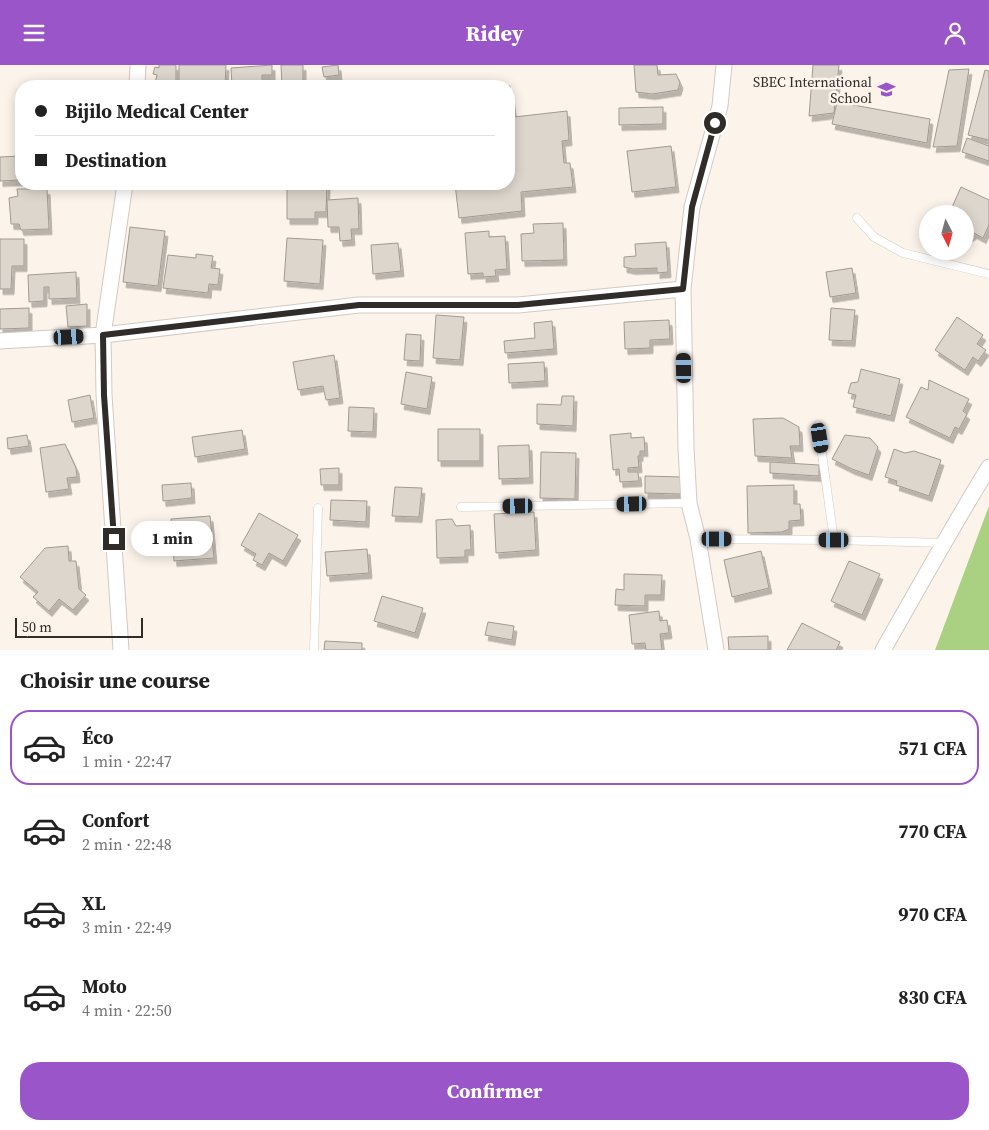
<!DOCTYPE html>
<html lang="fr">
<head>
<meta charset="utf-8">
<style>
	body { margin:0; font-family:"Source Serif 4",serif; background:#f6f6f6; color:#222; height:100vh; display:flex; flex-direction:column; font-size:19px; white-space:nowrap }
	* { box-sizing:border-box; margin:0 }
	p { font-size:16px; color:#767676 }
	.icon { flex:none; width:28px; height:28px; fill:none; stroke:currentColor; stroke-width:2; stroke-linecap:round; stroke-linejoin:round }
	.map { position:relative; height:585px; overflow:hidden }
	.drawer { display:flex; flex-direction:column; background:#fff; flex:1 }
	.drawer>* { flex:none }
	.hud { position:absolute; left:15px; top:15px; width:500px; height:110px; border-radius:20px; box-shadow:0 2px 12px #0003; display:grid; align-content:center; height:110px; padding:0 20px; background:#fff }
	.needle { width:32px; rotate:174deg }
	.controls { position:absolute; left:919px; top:140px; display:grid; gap:10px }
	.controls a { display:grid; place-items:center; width:55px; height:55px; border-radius:50%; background:#fff; box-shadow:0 2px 12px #0003; font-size:25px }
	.scale { position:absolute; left:15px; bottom:12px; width:128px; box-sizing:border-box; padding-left:5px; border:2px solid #2f2c29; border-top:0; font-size:14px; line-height:18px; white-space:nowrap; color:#2f2c29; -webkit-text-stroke:4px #fcf4eb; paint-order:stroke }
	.end { position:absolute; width:22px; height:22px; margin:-11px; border:6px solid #2f2c29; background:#fff; box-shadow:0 0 0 2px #fff }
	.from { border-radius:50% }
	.bubble { position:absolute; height:35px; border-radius:18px; background:#fff; box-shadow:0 2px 12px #0003; font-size:16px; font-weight:700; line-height:35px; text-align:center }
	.car { position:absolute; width:15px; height:30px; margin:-15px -8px; border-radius:6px; box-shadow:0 0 4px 1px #0007; background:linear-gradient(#222 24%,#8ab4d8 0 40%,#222 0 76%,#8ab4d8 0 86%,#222 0) }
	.hud b { display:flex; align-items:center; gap:18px; height:48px; font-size:19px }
	.hud b+b { border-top:1px solid #e0e0e0 }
	.hud i { width:12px; height:12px; background:#222 }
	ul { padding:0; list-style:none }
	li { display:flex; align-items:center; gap:15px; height:75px; margin:0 10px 8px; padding:0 10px; border:2px solid transparent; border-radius:20px }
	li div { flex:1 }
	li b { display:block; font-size:19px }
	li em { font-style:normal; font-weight:700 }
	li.active { border-color:#9a55c9 }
	li>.icon { width:45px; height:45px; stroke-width:1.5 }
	h2 { padding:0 20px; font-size:22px; line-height:60px }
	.cta { display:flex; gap:10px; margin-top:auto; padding:10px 20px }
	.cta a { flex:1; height:58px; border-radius:20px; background:#9a55c9; color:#fff; font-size:20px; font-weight:700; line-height:58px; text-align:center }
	header { display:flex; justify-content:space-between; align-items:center; height:65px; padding:0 20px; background:#9a55c9; color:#fff; font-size:22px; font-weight:700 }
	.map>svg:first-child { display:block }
	.green { fill:#aad182 }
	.building { fill:#ddd6cd; stroke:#a19a92; filter:url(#shadow) }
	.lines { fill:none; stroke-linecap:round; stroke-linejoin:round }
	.lane-casing { stroke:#d2cac2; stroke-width:9 }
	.street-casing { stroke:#d2cac2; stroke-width:17 }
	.lane { stroke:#fff; stroke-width:8 }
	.street { stroke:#fff; stroke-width:15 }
	.route { stroke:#2f2c29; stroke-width:6 }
	.labels { text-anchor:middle; stroke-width:5; stroke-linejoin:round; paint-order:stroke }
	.poi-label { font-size:14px; fill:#2f2c29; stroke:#fcf4eb; text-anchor:end }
</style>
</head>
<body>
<header><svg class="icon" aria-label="menu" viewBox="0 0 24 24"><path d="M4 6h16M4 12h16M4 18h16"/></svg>Ridey<svg class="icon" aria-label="person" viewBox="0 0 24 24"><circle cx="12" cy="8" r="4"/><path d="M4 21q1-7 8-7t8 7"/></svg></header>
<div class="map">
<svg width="989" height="585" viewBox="0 0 989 585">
	<defs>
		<filter id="shadow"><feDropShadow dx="3" dy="5.5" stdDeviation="0" flood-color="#0004"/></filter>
	</defs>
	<rect width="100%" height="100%" fill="#fcf4eb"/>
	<path class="green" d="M989,441V585H935Z"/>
	<path class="building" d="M159,0H176V21H163L155,18L157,10L153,9L155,2L159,3Z
		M179,0H226L225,21H179Z
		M272,0V10H262V21H232L231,3Z
		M281,0H303V21H282Z
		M338,0L339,10L324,12L322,2Z
		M634,0H657L658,10L676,9L680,18L678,25L652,29L636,27Z
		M813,0H839L834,48L809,51Z
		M969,4L957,81L933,82L949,5Z
		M985,5L989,6V75L968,70Z
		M505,21H510L514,52L567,46L569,75L562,76L564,98H570L573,122L521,127L522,146L459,153L455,119H509V21Z
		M837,37L930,54L927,78L832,59Z
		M663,42V59L619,60V43Z
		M967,73L989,81V96L962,87Z
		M671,81L676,122L632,127L627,86Z
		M21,91V115L0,116V92Z
		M287,119H327L326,147H315V154H287Z
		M961,122L989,135V160L983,173L974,168L970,171L965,169V149H949Z
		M17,124H47L49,164L21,165L19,159H11L9,133L18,131Z
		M358,133L359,164H351L352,175L340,176L339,162H328L327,135Z
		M563,158L564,195L522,196L521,169L534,168L533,159Z
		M130,162L165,166L158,221L123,217Z
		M489,166V172L505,171L507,204L495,205L496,211L483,212V208L468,209L465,168Z
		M287,173L323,175L320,219L284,216Z
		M0,174H24V201H12L11,224H0Z
		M666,177L668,207L657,208V203L633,204L624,202V192L636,191L635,179Z
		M398,178L401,206L373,209L371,180Z
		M196,189L213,191L211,203L220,204L218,220L209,219L208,228L163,223L168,190L196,193Z
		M852,203L856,228L830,232L826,207Z
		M76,207L77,233L49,234V222H44V236L29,237L28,210Z
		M87,239V261L68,262L66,241Z
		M29,243V263L0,264V244Z
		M831,243L855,245L852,276L829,275Z
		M436,250L464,252L460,295L433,293Z
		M957,252L983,270L977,279L986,285L978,296L973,292L965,305L935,285Z
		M669,255L670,274L650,275V283L625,284L624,257Z
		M552,256L554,284L505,288L504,276L535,273L534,258Z
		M406,269L421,270L420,296L404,295Z
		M334,290L340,333L326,335L323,321L298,325L293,297Z
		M544,297L545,316L509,318L508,299Z
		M861,304L900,314L891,351L853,342L856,330L848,328L851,318L858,317Z
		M406,307L432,312L427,344L401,339Z
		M929,315L969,334L963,346L967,349L959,364L955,362L950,373L906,352L921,322L928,325Z
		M90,330L94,353L72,357L68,335Z
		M562,331H574L573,361L537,359V339L561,340Z
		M349,342L374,343L373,367L348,366Z
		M783,353L799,362L800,381H790L792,393L755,391L753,354Z
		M438,364H480V396H438Z
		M242,365L245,384L195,392L192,372Z
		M631,368V373L644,372L645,386H640V391H638L639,402L628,403V407H638L639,416L620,417L619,404L613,405L610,370Z
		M27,370L29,381L8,384L7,373Z
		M845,370L870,373L878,382L869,410L852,404L832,394Z
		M65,379L76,403L77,412L67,413L69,424L46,427L40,383Z
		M529,380L530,413L499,414L498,381Z
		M894,384L905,388L914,386L941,395L929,431L896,420L897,416L885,412Z
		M541,387L576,388L575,434L540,433Z
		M770,397L819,400V411L770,408Z
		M339,403V420H321L320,404Z
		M645,411L682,412L681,429L645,428Z
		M191,418L192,433L163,436L162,420Z
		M794,420V439H800L801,455L789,456V464L782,467L748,468L747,421Z
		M395,422L422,423L419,452L392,451Z
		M331,435L367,436L366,457L330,455Z
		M534,447L536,485L496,488L494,449Z
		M259,448L298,470L283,496L269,488L262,500L253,495L256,489L241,480Z
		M210,451L214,493L174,496L171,454Z
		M452,454L456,461L470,460L471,485H465V492L437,493L436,455Z
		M68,481L69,496H76L79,524L86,530L73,545L59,534L49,546L33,532L38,527L20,512L45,483Z
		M367,484L369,508L327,511L325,487Z
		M761,486L769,523L732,532L724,495Z
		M849,496L880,509L862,550L831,536Z
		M624,509L662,510L661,530H645V541L615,540L616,524L624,525Z
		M382,531L423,543L415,568L374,556Z
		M659,546L660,556L667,555L669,568L660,569L662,585H646L645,578L632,579L629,550Z
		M488,557L514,561L512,575L485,570Z
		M802,558L840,577L836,585H787Z
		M768,571V585H729L728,572Z
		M325,576L362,578V585H324Z"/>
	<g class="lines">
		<defs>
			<path id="lane" d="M857,153L874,172L903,188L989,209
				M818,360L834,475
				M461,442L689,438
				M698,474L834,475L945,478
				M314,585L318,443"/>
			<path id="street" d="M137,21L138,0
				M125,119L103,270L359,240H518L683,224
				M0,276L103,270L104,330L121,585
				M716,585L698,474L689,438L686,383L683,224L692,142L720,41L724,0
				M883,585C918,524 952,462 989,402"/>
		</defs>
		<use href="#lane" class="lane-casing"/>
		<use href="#street" class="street-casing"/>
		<use href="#lane" class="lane"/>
		<use href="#street" class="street"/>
	</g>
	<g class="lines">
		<path class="route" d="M114,474L104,330L103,270L359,240H518L683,224L692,142L715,58"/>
	</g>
	<defs>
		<symbol id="school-bare" viewBox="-9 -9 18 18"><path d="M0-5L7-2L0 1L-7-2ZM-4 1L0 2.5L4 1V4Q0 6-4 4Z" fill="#9a55c9" stroke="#fcf4eb" stroke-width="2.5" paint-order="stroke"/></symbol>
	</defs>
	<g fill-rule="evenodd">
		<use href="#school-bare" x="874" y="12" width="25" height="25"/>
	</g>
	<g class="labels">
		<g class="poi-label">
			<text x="872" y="22">SBEC International<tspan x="872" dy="16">School</tspan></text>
		</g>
	</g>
</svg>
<div class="controls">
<a><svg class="needle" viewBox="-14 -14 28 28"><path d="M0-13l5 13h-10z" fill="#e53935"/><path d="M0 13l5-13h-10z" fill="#767676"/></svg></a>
</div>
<div class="scale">50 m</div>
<i class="end from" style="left:715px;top:58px"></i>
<i class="end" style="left:114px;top:474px"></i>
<div class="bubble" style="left:131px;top:456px;width:82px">1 min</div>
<i class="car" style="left:69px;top:272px;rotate:87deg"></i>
<i class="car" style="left:684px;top:303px;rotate:359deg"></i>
<i class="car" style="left:820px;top:373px;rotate:171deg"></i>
<i class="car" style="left:632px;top:439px;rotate:269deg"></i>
<i class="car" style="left:518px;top:441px;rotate:269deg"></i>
<i class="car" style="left:717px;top:474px;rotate:90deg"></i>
<i class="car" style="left:834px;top:475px;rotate:270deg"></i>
<div class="hud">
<b><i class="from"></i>Bijilo Medical Center</b>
<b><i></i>Destination</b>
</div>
</div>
<section class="drawer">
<h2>Choisir une course</h2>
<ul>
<li class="active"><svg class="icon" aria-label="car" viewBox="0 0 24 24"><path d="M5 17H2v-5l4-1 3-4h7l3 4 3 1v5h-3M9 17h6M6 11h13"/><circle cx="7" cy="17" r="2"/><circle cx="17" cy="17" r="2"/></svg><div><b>Éco</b><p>1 min · 22:47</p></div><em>571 CFA</em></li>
<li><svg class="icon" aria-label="car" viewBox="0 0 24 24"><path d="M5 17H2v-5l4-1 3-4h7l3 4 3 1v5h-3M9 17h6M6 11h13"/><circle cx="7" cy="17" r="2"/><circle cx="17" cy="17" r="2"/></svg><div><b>Confort</b><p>2 min · 22:48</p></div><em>770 CFA</em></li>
<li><svg class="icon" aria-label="car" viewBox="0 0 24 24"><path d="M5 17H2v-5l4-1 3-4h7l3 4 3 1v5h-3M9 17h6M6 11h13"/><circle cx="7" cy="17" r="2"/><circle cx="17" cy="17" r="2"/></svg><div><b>XL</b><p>3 min · 22:49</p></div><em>970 CFA</em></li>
<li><svg class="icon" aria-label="car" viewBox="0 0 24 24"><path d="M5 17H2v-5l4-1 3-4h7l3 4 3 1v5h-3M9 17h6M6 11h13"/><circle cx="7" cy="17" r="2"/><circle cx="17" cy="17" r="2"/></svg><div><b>Moto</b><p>4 min · 22:50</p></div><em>830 CFA</em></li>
</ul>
<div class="cta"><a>Confirmer</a></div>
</section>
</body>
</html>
